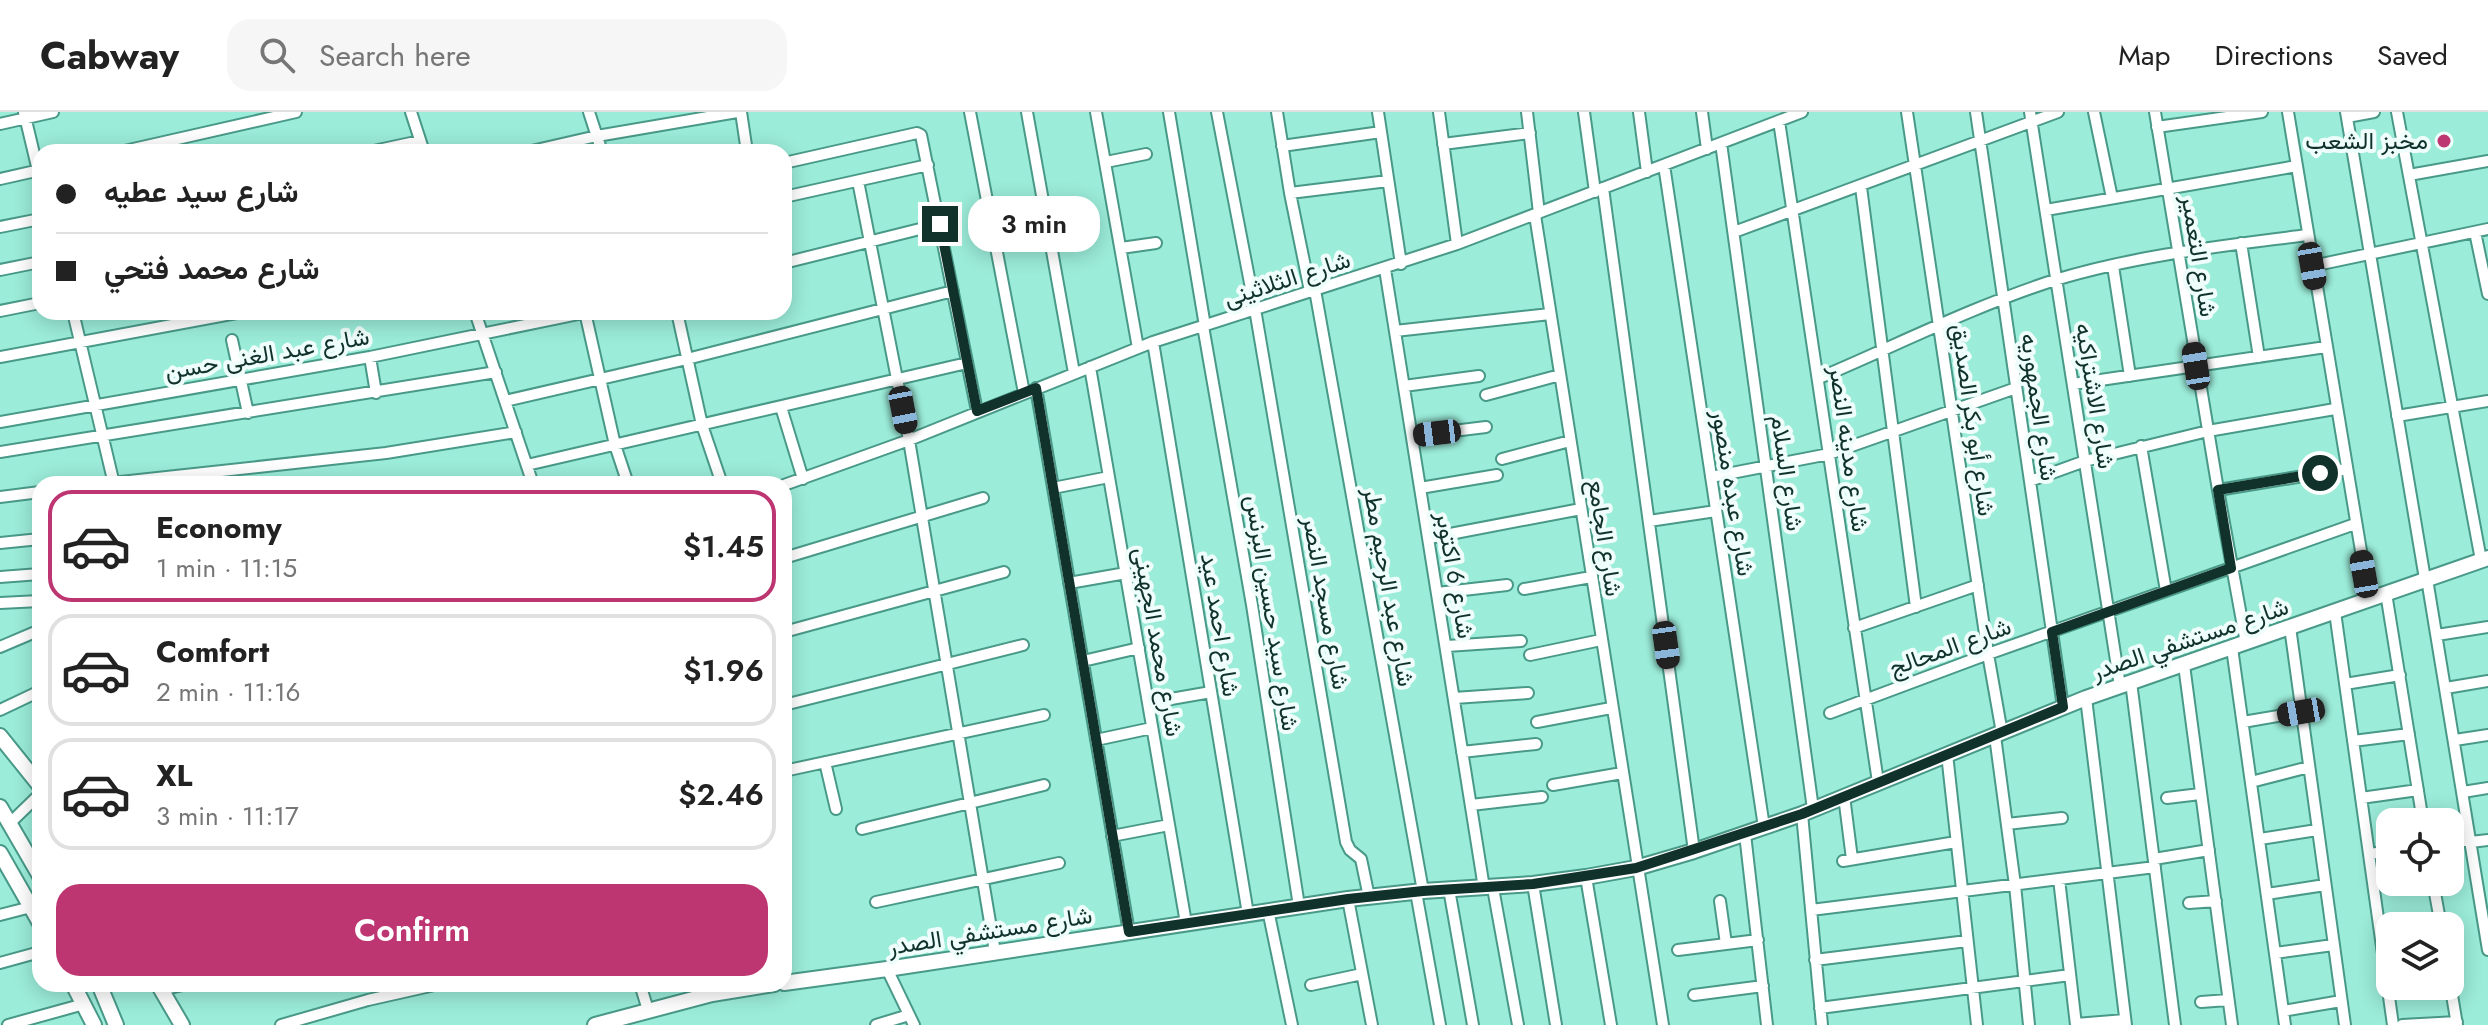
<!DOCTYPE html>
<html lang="en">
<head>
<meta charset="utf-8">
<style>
	body { margin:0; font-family:Jost,Vazirmatn,sans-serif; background:#f6f6f6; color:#222; height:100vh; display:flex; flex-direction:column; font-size:30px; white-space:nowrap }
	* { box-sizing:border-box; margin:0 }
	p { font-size:26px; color:#767676 }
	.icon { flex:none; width:44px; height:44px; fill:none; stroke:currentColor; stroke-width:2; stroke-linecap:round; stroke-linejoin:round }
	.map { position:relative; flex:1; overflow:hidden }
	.sheet { position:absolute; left:32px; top:364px; width:760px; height:516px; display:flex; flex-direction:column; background:#fff; border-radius:24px; box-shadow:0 4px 20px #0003 }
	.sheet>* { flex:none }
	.hud { position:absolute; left:32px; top:32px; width:760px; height:176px; border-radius:24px; box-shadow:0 4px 20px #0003; display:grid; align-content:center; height:176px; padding:0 24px; background:#fff }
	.buttons { position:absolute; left:2376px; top:696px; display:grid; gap:16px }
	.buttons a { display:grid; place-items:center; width:88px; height:88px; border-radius:16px; background:#fff; box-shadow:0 4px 20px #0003; font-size:40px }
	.end { position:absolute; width:36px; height:36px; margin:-18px; border:10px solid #10322b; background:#fff; box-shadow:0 0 0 4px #fff }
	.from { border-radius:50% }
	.bubble { position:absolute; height:56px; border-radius:24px; background:#fff; box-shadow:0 4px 20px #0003; font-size:26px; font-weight:600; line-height:56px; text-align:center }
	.car { position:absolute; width:24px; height:48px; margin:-24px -12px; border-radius:10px; box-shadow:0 0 6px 2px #0007; background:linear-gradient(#222 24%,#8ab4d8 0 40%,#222 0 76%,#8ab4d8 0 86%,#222 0) }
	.hud b { display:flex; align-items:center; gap:28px; height:76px; font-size:30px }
	.hud b+b { border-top:2px solid #e0e0e0 }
	.hud i { width:20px; height:20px; background:#222 }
	ul { padding:14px 0 0; list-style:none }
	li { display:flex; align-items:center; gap:24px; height:112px; margin:0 16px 12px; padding:0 8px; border:4px solid #e0e0e0; border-radius:24px }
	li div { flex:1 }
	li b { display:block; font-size:30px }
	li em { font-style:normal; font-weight:600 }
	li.selected { border-color:#bd3571 }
	li>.icon { width:72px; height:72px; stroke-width:1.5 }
	.action { display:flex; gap:16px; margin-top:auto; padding:16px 24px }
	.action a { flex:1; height:92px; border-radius:24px; background:#bd3571; color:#fff; font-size:32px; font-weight:600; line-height:92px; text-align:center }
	header { display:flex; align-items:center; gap:48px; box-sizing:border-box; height:112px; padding:0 40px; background:#fff; border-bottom:2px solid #e0e0e0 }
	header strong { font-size:38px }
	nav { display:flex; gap:44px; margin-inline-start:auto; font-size:28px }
	.search { width:560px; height:72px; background:#f6f6f6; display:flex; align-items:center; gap:20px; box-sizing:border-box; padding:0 28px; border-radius:24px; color:#767676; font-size:30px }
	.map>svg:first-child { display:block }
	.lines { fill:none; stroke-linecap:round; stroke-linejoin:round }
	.street-casing { stroke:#499988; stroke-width:14 }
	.secondary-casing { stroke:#499988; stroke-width:18 }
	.street { stroke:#fff; stroke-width:10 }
	.secondary { stroke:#fff; stroke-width:14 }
	.route { stroke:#10322b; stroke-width:10 }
	.poi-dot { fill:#bd3571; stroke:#effefa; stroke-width:3 }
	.labels { text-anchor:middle; stroke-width:8; stroke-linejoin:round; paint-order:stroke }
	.poi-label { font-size:24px; fill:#10322b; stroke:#effefa; text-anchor:end }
	.street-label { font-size:24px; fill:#10322b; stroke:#effefa }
</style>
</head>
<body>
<header>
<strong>Cabway</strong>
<div class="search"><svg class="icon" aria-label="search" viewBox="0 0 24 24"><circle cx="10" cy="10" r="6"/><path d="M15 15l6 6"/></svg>Search here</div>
<nav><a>Map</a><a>Directions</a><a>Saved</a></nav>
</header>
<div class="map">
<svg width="2488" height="913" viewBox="0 0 2488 913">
	<rect width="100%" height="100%" fill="#9becd9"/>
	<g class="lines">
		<defs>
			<path id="street" d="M24,0L40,67
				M411,0L424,40
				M589,0L602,40
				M741,0L747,40
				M970,0L1024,281
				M1027,0L1074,261
				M1096,0L1138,236
				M1169,0L1205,214
				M1217,0L1255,197L1346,730L1350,738L1361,747L1369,785
				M1277,0L1290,81L1310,179
				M1378,0L1401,152
				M1439,0L1457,132
				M1527,0L1539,101
				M1584,0L1595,80
				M1639,0L1647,60
				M1702,0L1707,37
				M1907,0L1988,542L2002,621
				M1976,0L2063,595
				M2030,0L2120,574
				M2094,0L2112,86
				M2155,0L2218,378L2246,531
				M2288,0L2369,487
				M2346,0L2425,467
				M2397,0L2481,448
				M2347,5L2374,0
				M1779,9L1878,670
				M0,12L53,0
				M2157,15L2262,0
				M1721,31L1813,697
				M1443,32L1530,21
				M1282,34L1381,20
				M120,40L296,0
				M369,40L420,29
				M527,40L597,24L737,0
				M1106,50L1146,42
				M784,51L917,21L921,23L977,299
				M1664,53L1764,715
				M2409,63L2488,49
				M0,67L40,58
				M858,69L909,328L995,840
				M1861,75L1916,495
				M1603,76L1694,739
				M1290,81L1388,69
				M784,85L928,53
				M2046,98L2297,54
				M1535,103L1663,913
				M0,115L40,107
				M1734,120L2058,0
				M2475,120L2488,182
				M2241,131L2259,245
				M1121,136L1156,131
				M784,151L940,112
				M2113,154L2130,264
				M2312,154L2488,117
				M1385,157L1484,776
				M0,158L40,150
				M1315,178L1423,779
				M0,199L40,191
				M73,200L114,372
				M475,200L533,372
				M585,200L615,333L628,372
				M677,200L702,313L722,372
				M1203,214L1252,493L1299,794
				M1395,219L1550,202
				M232,228L248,301
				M1153,230L1248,802
				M0,245L242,200
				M370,245L376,281
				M1090,255L1186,811
				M1819,266C1897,233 1974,194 2055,168C2137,143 2223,134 2307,123
				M2073,272L2326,235
				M1404,274L1479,264
				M1036,276L1129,820
				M1486,283L1560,263
				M505,289L687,247L953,179
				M781,295L803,367
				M2397,304L2488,289
				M0,310L370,245L588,200
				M1412,324L1486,315
				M2141,334L2166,479
				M0,340L496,260
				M1502,347L1570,329
				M527,353L967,251
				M1711,365L1829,342L2016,276
				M2030,369L2085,349L2208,319L2335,297
				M102,372L386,341L516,320
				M784,373L909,328L1153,230L1457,132L1802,0
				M1053,376L1109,365
				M1420,376L1497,363
				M2218,378L2346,357
				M0,385L40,380
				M1649,409L1716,399
				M1429,426L1581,397
				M0,431L40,427
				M784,446L983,386
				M0,465L40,462
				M2427,467L2488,838
				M1069,471L1126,461
				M1524,477L1591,465
				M1437,481L1507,473
				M2386,481L2423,710
				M0,491L40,489
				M2335,500L2393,913
				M2290,515L2345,913
				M1854,516L1978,473
				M784,520L1004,460
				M2437,523L2488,515
				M1447,534L1521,529
				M0,535L40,518
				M2232,536L2285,913
				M1530,543L1601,528
				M1083,549L1139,536
				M2184,553L2232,913
				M2131,570L2175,913
				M2345,572L2400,563
				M2446,576L2488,569
				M1454,586L1528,581
				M2086,586L2126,913
				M1148,591L1211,580
				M784,593L1023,533
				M0,598L40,579
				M1830,601L1988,542L2355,412
				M1537,610L1611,596
				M2243,610L2301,600
				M1995,624L2015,773L2029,913
				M1096,628L1152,616
				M2455,628L2488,623
				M2353,629L2409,622
				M1462,640L1536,632
				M1947,642L1977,913
				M825,650L836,697
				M784,659L1044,603
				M2251,670L2309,655
				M1553,673L1622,661
				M2463,680L2488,676
				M1844,684L1852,747
				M2167,686L2200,682
				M2361,686L2418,678
				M1471,693L1542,685
				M1802,702L1822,913
				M10,711L40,682
				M2007,712L2062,706
				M862,717L1044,673
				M1745,722L1767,913
				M1112,724L1169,713
				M2260,727L2317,718
				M2471,730L2488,728
				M2450,731L2470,728
				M2370,742L2390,739
				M2154,747L2209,738
				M1843,749L1956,730
				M1586,765L1611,913
				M2059,767L2076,913
				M2433,770L2441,814
				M1533,772L1556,913
				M1493,776L1518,913
				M1449,777L1473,913
				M1416,780L1440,913
				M2267,782L2325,773
				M1348,787L1372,913
				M1720,789L1726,832
				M876,790L1059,751
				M2189,791L2216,789
				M1268,798L1292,913
				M1811,798L2155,755
				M0,803L31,795
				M1678,838L1758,828
				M2275,841L2333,833
				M1815,848L1967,829
				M0,851L40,840
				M887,857L914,913
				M2450,871L2457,913
				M640,872L648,898
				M1311,873L1362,862
				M161,878L187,872
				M1694,883L1763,874
				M2201,890L2228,888
				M1820,896L2070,863
				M2283,899L2341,889
				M2076,912L2125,908
				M8,913L84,892
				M281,913L368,888L439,872
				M876,913L909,903
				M2402,913L2457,910"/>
			<path id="secondary" d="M0,624L40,674
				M0,695L40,764
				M0,741L40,811
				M784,871L887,857L1348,787L1423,779L1533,772L1586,765L1636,756L1694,739L1802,702L2086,586L2488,446
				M73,872L94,913
				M99,872L116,913
				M158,872L182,913
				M595,913L712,882L774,872"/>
		</defs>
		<use href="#street" class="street-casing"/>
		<use href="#secondary" class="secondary-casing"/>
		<use href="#street" class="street"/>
		<use href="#secondary" class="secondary"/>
	</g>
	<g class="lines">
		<path class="route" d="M940,112L977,299L1036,276L1129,820L1348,787L1423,779L1533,772L1636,756L1802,702L2063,595L2052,520L2231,456L2218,378L2320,361"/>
	</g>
	<circle class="poi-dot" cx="2444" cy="29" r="8"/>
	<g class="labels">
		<g class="poi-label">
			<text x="2428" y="37">مخبز الشعب</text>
		</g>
		<g class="street-label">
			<text transform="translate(2199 144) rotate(81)" y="8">شارع التعمير</text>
			<text transform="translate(1287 167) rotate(-18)" y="8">شارع الثلاثينى</text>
			<text transform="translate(267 242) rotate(-10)" y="8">شارع عبد الغنى حسن</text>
			<text transform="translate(2095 284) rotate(81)" y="8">شارع الاشتراكيه</text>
			<text transform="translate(2039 295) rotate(82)" y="8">شارع الجمهوريه</text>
			<text transform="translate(1973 308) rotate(82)" y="8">شارع أبو بكر الصديق</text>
			<text transform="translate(1849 337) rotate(82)" y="8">شارع مدينه النصر</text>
			<text transform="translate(1787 361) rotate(82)" y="8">شارع السلام</text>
			<text transform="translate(1733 381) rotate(81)" y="8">شارع عبده منصور</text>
			<text transform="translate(1605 426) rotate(81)" y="8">شارع الجامع</text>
			<text transform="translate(1455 463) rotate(80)" y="8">شارع 6 اكتوبر</text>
			<text transform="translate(1389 475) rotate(80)" y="8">شارع عبد الرحيم مطر</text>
			<text transform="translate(1326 491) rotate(80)" y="8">شارع مسجد النصر</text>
			<text transform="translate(1272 501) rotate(81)" y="8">شارع سيد حسين البرنس</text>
			<text transform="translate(1220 513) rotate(81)" y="8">شارع احمد عيد</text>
			<text transform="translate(2190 527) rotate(-19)" y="8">شارع مستشفي الصدر</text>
			<text transform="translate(1158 530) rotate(80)" y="8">شارع محمد الجهينى</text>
			<text transform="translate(1950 535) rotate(-20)" y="8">شارع المحالج</text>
			<text transform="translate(990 819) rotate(-9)" y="8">شارع مستشفي الصدر</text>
		</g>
	</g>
</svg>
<div class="buttons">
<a><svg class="icon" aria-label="locate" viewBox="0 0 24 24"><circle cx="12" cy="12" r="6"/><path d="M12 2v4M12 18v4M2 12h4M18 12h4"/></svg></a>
<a><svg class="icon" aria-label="layers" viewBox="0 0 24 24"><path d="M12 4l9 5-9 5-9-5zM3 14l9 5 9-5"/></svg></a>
</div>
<i class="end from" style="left:2320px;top:361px"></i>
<i class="end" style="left:940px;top:112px"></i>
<div class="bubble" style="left:968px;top:84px;width:132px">3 min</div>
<i class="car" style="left:2312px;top:154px;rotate:170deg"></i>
<i class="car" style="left:2196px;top:254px;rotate:351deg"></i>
<i class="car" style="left:903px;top:298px;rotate:169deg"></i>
<i class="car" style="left:1437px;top:321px;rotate:263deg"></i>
<i class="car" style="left:2364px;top:462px;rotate:350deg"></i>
<i class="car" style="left:1666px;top:533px;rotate:172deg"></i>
<i class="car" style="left:2301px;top:600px;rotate:260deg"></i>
<div class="hud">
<b><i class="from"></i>شارع سيد عطيه</b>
<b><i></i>شارع محمد فتحي</b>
</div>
<section class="sheet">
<ul>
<li class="selected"><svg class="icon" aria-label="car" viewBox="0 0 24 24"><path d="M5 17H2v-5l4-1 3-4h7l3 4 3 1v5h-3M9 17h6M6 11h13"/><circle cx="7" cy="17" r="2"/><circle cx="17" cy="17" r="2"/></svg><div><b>Economy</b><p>1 min · 11:15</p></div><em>$1.45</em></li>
<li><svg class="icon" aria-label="car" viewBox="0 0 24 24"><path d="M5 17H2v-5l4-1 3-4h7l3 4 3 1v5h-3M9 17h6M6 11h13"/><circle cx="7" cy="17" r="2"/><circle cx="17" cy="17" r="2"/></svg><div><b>Comfort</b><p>2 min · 11:16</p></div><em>$1.96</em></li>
<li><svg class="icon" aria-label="car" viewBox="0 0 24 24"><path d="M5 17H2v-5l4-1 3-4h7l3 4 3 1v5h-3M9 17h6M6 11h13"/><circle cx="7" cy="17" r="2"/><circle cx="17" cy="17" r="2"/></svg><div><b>XL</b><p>3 min · 11:17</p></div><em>$2.46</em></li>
</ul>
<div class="action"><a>Confirm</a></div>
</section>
</div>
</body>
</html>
